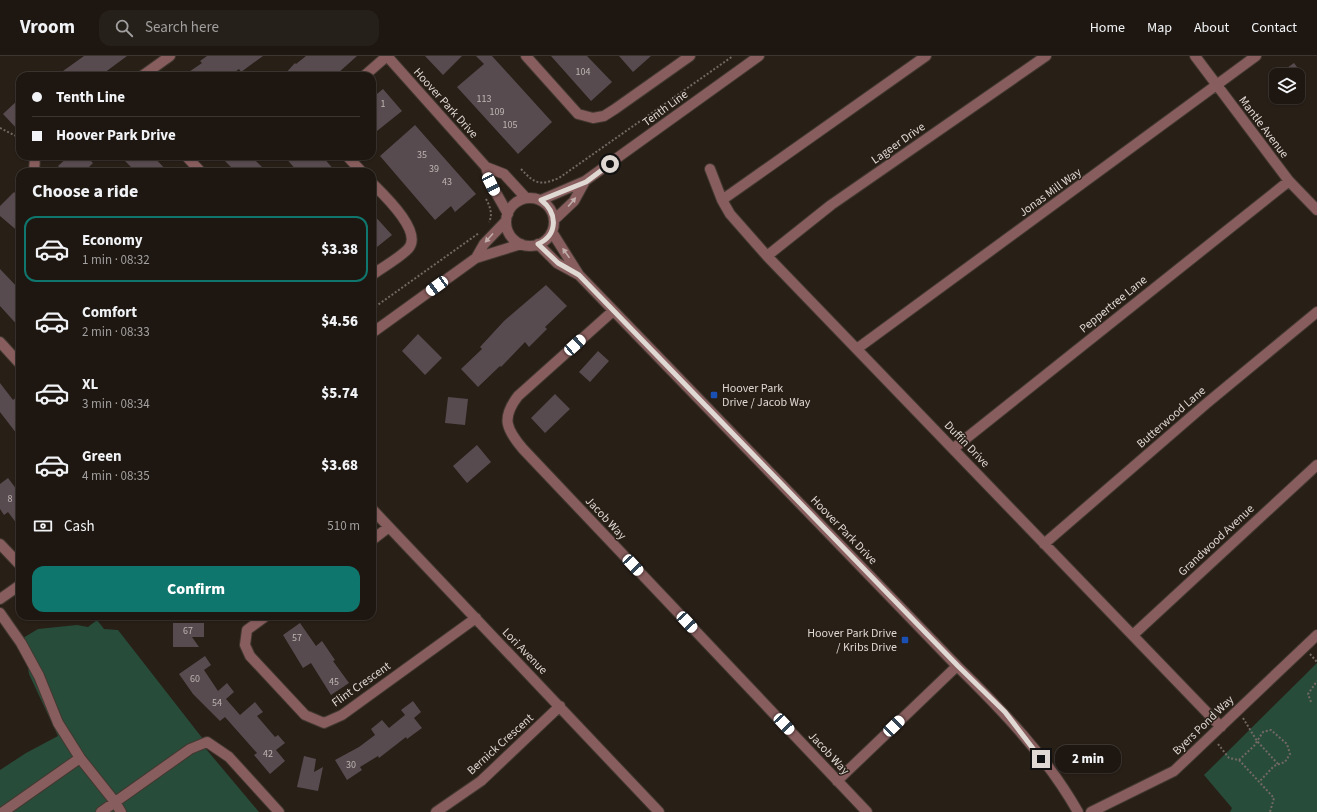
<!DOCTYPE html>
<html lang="en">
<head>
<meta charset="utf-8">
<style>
	body { margin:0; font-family:"Source Sans 3",sans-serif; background:#26201a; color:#f1f3f6; height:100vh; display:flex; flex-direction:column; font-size:15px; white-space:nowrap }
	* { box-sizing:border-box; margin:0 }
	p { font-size:13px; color:#a19f9f }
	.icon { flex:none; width:22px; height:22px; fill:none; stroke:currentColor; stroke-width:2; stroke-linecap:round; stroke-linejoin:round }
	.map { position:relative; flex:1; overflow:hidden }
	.panel { position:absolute; left:16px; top:112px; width:360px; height:452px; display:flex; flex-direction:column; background:#1e1711; border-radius:12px; box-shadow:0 1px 3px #0004,0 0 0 1px #3c3631 }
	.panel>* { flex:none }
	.banner { position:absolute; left:16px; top:16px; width:360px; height:88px; border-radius:12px; box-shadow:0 1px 3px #0004,0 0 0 1px #3c3631; display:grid; align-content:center; height:88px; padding:0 16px; background:#1e1711 }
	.fabs { position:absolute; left:1269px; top:12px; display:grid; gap:8px }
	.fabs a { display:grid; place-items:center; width:36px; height:36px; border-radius:8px; background:#1e1711; box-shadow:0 1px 3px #0004,0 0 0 1px #3c3631; font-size:20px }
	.end { position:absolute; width:18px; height:18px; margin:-9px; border:5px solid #dfd8d3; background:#111; box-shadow:0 0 0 2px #111 }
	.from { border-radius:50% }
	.bubble { position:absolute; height:28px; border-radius:12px; background:#1e1711; box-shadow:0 1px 3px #0004,0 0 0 1px #3c3631; font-size:13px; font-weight:800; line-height:28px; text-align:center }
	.car { position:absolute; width:12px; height:24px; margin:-12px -6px; border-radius:5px; box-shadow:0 0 3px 1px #0007; background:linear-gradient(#fff 24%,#345 0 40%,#fff 0 76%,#345 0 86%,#fff 0) }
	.banner b { display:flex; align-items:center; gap:14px; height:38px; font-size:15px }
	.banner b+b { border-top:1px solid #3c3631 }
	.banner i { width:10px; height:10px; background:#f1f3f6 }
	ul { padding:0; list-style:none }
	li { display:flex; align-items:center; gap:12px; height:66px; margin:0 8px 6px; padding:0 8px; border:2px solid transparent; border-radius:12px }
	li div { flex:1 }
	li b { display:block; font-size:15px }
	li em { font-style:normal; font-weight:800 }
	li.current { border-color:#0f766e }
	li>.icon { width:36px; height:36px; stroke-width:1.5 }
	h2 { padding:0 16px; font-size:18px; line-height:48px }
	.pay { display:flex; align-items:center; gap:10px; height:44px; padding:0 16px; font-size:15px }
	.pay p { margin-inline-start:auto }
	.action { display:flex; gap:8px; margin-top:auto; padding:8px 16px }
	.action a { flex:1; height:46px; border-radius:12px; background:#0f766e; color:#fff; font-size:16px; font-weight:800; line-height:46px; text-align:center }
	header { display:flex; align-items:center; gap:24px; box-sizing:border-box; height:56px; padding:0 20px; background:#1e1711; border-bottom:1px solid #3c3631 }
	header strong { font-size:19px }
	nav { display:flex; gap:22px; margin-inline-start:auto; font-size:14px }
	.search { width:280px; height:36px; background:#26201a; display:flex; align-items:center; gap:10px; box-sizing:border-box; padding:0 14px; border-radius:12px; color:#a19f9f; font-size:15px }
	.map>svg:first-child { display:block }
	.green { fill:#284c3a }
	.building { fill:#584b50 }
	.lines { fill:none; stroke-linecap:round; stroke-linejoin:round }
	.minor-casing { stroke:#423931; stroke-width:12 }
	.path { stroke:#726963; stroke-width:2; stroke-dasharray:2 2; stroke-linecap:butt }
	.minor { stroke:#885d5e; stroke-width:10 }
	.oneway { fill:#c1adaa }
	.route { stroke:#dfd8d3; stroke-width:5 }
	.transit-dot { fill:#1a4fb4; stroke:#281f17; stroke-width:1.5 }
	.labels { text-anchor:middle; stroke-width:3; stroke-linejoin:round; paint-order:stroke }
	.number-label { font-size:10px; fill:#bdb5b2 }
	.street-label { font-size:12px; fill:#dfd8d3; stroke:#281f17 }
	.poi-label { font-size:12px; fill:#dfd8d3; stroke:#281f17; text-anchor:start }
</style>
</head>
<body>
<header>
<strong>Vroom</strong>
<div class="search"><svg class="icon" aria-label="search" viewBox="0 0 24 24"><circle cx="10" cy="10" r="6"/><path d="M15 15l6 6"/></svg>Search here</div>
<nav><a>Home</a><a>Map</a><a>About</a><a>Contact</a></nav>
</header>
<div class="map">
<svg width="1317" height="756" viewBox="0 0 1317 756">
	<rect width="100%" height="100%" fill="#281f17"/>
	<path class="green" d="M97,564L104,573L118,574L203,683L201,687L259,756H0V714L26,697L58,680L29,618L23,582L38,573L77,569L88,571Z
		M1317,607V756H1230L1232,752L1204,719Z"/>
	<path class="building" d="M84,0H127L100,20H56Z
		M207,0H263L241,16L239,13L229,20H183L202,7L200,5Z
		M306,0H357L338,17L336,16L331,20H283L295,7L296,8Z
		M425,0H462L443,19Z
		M476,0H492L552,66L518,98L457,31L484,8Z
		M551,0H587L612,26L591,45Z
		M619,0H651L633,16Z
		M1294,7L1303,19H1277Z
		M383,33L402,55L372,79V42Z
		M20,42V76L3,58Z
		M415,69L476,138L455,156L451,150L435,164L380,100Z
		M69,100H86L93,107L89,111L94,116H64L58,110Z
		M120,100H153L168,116H136Z
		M220,100H251L267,116H225L231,111Z
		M284,100H322L336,116H298Z
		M14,136L20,142V177L0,160V150Z
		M372,157L392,179L372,195Z
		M0,213L20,234V272L0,250Z
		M546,229L567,250L545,271L547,273L529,291L525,286L501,311L500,310L478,331L461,313L482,293L480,291L504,265Z
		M418,278L442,302L425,319L402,295Z
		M598,295L609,305L590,326L579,316Z
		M0,327L13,344L20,338V382L0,356Z
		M555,338L570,353L545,377L531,362Z
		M448,341L468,343L465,369L445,367Z
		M477,389L491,406L467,427L453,410Z
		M8,422L20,438V472L8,456L4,459L0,453V428Z
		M173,567H204V581H192L199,591H173Z
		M300,567L316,590L322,585L335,604L333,605L349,627L331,639L311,607L303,612L283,579Z
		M205,600L211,609L204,614L218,635L227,627L234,636L226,643L240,659L255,646L263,656L257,660L275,681L278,679L285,687L276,694L285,705L270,718L254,699L257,697L225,661L220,665L193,638L179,618Z
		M413,645L421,656L414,662L422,672L407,683L406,681L379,702L378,700L360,711L362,714L347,724L335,704L359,691L375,679L371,673L382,664L389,672L405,659L401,654Z
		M304,700L316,703L314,716L323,711L318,735L297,731Z"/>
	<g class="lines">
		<defs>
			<path id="minor" d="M387,0L486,111L491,128L508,158
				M526,0L578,58L593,62L604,60L615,53L690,0
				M1195,0L1289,125L1317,154
				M142,20L170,0
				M364,20L387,0
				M186,100L201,116
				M347,100L362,116
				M486,111L504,118L526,142
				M710,113L722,144L730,158L767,200L1221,671
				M34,116L35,100
				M372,127C383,138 424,176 408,193C398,203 383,211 372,219
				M506 166a24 24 0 1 1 48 0a24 24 0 1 1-48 0Z
				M541,144L585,125L759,0
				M722,144L926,0
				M554,164L574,145L585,125
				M552,176L579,219L957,610C1002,654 1047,701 1078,756
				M538,188L557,207L579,219
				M767,200L831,149L1046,0
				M476,202L484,188L506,165
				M613,255L518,340C501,362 506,373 523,393L867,756
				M372,277L476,202L521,188
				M0,286L20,308
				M858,292L1256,0
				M954,392L1289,125
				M372,453L659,756
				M372,484L389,471
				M0,488L20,509
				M1044,488L1207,347L1317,256
				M0,543L20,529
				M0,557L21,587L39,620L58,667L80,702L115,746L121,756
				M266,560L247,574L245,589L250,600L305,659L324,667L342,659L476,562
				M1134,578L1317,409
				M837,725L957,610
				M3,756L80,702
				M101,756L190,693L207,686L229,701L279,756
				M436,756L481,725L560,650
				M1091,756L1174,715L1317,579"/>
		</defs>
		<use href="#minor" class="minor-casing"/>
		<path class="path" d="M0,72L20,82
			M521,113C535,128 540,130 559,122L733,0
			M486,143C490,150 493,159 489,166
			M372,253L479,177
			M1310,598L1317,606
			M1311,646L1308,638L1317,625
			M1243,662L1257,685L1278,708
			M1218,688L1229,702L1239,704L1274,742L1270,756
			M1239,704L1254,690L1263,676L1271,674L1287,688L1290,698L1285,706L1274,710L1259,726"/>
		<use href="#minor" class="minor"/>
	</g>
	<defs><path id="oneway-solid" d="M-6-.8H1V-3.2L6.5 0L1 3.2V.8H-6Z"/></defs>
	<g class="oneway">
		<use href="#oneway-solid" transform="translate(572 146) rotate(-50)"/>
		<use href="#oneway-solid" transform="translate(489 182) rotate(132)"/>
		<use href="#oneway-solid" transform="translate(566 197) rotate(-125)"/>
	</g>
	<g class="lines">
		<path class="route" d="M610,108L586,126L541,144C558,157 558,179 538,188L558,207L579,219L958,610L1005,656L1041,703"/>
	</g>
	<g class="transit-dot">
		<rect x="710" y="335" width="8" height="8" rx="2"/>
		<rect x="901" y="580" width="8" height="8" rx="2"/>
	</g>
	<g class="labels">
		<g class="number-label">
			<text x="583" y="19">104</text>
			<text x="484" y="46">113</text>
			<text x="383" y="51">1</text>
			<text x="497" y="59">109</text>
			<text x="510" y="72">105</text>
			<text x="422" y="102">35</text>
			<text x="434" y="116">39</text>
			<text x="447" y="129">43</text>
			<text x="10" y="446">8</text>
			<text x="188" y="578">67</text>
			<text x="297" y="585">57</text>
			<text x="195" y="626">60</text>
			<text x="334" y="629">45</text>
			<text x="217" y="650">54</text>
			<text x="268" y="701">42</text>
			<text x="351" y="712">30</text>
		</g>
		<g class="street-label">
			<text transform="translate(446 47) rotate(48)" y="4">Hoover Park Drive</text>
			<text transform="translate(665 52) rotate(-36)" y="4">Tenth Line</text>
			<text transform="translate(1264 71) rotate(53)" y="4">Mantle Avenue</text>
			<text transform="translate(898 87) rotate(-35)" y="4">Lageer Drive</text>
			<text transform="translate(1050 136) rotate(-36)" y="4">Jonas Mill Way</text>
			<text transform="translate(1113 248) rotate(-39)" y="4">Peppertree Lane</text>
			<text transform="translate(1171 361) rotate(-41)" y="4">Butterwood Lane</text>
			<text transform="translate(967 388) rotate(46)" y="4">Duffin Drive</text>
			<text transform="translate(606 462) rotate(47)" y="4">Jacob Way</text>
			<text transform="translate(844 474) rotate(46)" y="4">Hoover Park Drive</text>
			<text transform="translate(1216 484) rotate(-43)" y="4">Grandwood Avenue</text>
			<text transform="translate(525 595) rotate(46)" y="4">Lori Avenue</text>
			<text transform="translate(361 628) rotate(-35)" y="4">Flint Crescent</text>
			<text transform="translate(1203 669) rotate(-44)" y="4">Byers Pond Way</text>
			<text transform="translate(500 688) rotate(-42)" y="4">Bernick Crescent</text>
			<text transform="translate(829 697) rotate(47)" y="4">Jacob Way</text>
		</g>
		<g class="poi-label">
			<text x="722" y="336">Hoover Park<tspan x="722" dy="14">Drive / Jacob Way</tspan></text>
			<text x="897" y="581" text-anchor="end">Hoover Park Drive<tspan x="897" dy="14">/ Kribs Drive</tspan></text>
		</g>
	</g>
</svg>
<div class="fabs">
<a><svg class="icon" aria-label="layers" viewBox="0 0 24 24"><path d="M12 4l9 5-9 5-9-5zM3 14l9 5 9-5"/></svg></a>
</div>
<i class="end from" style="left:610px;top:108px"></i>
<i class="end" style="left:1041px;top:703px"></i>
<div class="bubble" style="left:1055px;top:689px;width:66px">2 min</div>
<i class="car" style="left:491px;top:128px;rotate:153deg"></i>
<i class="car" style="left:437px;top:230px;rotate:234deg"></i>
<i class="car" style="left:575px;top:289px;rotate:48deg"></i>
<i class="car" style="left:633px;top:509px;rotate:137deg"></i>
<i class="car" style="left:687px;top:566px;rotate:137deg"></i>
<i class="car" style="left:784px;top:668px;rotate:137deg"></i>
<i class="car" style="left:894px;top:670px;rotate:46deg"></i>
<div class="banner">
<b><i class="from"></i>Tenth Line</b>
<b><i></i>Hoover Park Drive</b>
</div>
<section class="panel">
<h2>Choose a ride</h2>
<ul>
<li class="current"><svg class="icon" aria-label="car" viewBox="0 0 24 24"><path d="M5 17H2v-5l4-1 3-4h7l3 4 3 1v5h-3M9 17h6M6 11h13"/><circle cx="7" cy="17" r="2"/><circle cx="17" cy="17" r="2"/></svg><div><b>Economy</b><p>1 min · 08:32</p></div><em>$3.38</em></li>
<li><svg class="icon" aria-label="car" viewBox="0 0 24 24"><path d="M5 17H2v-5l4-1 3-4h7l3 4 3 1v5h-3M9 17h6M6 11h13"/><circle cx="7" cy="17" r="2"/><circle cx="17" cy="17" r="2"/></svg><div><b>Comfort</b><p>2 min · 08:33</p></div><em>$4.56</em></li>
<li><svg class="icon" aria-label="car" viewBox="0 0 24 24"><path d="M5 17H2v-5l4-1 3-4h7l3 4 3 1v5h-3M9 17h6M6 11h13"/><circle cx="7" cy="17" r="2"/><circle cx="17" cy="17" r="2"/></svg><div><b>XL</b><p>3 min · 08:34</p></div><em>$5.74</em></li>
<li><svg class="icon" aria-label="car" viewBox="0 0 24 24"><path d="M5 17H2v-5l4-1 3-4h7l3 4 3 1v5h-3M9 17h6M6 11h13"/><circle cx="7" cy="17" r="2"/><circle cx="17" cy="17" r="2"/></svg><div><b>Green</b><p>4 min · 08:35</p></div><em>$3.68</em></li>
</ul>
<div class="pay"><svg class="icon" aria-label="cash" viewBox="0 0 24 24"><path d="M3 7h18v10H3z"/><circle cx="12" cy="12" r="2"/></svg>Cash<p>510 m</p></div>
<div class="action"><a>Confirm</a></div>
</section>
</div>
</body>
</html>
